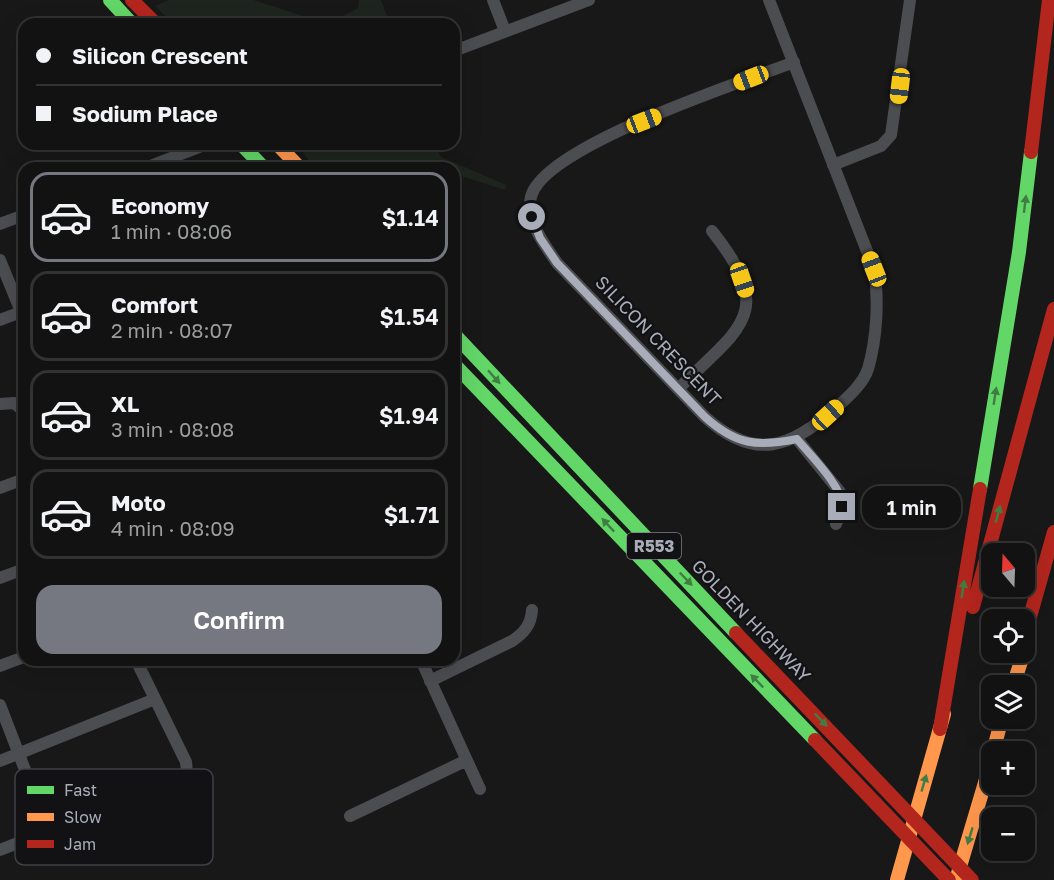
<!DOCTYPE html>
<html lang="en">
<head>
<meta charset="utf-8">
<style>
	body { margin:0; font-family:"Golos Text",sans-serif; background:#1f2020; color:#f1f3f6; height:100vh; display:flex; flex-direction:column; font-size:22px; white-space:nowrap }
	* { box-sizing:border-box; margin:0 }
	p { font-size:20px; color:#9c9e9f }
	.icon { flex:none; width:33px; height:33px; fill:none; stroke:currentColor; stroke-width:2; stroke-linecap:round; stroke-linejoin:round }
	.map { position:relative; flex:1; overflow:hidden }
	.side { position:absolute; left:18px; top:162px; width:442px; height:504px; display:flex; flex-direction:column; background:#121212; border-radius:18px; box-shadow:0 6px 24px #0002,0 0 0 2px #313232 }
	.side>* { flex:none }
	.top-card { position:absolute; left:18px; top:18px; width:442px; height:132px; border-radius:18px; box-shadow:0 6px 24px #0002,0 0 0 2px #313232; display:grid; align-content:center; height:132px; padding:0 18px; background:#121212 }
	.needle { width:39px; rotate:341deg }
	.tools { position:absolute; left:981px; top:543px; display:grid; gap:12px }
	.tools a { display:grid; place-items:center; width:54px; height:54px; border-radius:12px; background:#121212; box-shadow:0 6px 24px #0002,0 0 0 2px #313232; font-size:30px }
	.end { position:absolute; width:27px; height:27px; margin:-14px; border:8px solid #a9acb9; background:#111; box-shadow:0 0 0 3px #111 }
	.from { border-radius:50% }
	.bubble { position:absolute; height:42px; border-radius:18px; background:#121212; box-shadow:0 6px 24px #0002,0 0 0 2px #313232; font-size:20px; font-weight:600; line-height:42px; text-align:center }
	.car { position:absolute; width:18px; height:36px; margin:-18px -9px; border-radius:8px; box-shadow:0 0 4px 2px #0007; background:linear-gradient(#f5c518 24%,#345 0 40%,#f5c518 0 76%,#345 0 86%,#f5c518 0) }
	.top-card b { display:flex; align-items:center; gap:21px; height:57px; font-size:22px }
	.top-card b+b { border-top:2px solid #313232 }
	.top-card i { width:15px; height:15px; background:#f1f3f6 }
	ul { padding:10px 0 0; list-style:none }
	li { display:flex; align-items:center; gap:18px; height:90px; margin:0 12px 9px; padding:0 6px; border:3px solid #313232; border-radius:18px }
	li div { flex:1 }
	li b { display:block; font-size:22px }
	li em { font-style:normal; font-weight:600 }
	li.current { border-color:#767881 }
	li>.icon { width:54px; height:54px; stroke-width:1.5 }
	.button { display:flex; gap:12px; margin-top:auto; padding:12px 18px }
	.button a { flex:1; height:69px; border-radius:18px; background:#767881; color:#fff; font-size:24px; font-weight:600; line-height:69px; text-align:center }
	.map>svg:first-child { display:block }
	.green { fill:#1e251f }
	.lines { fill:none; stroke-linecap:round; stroke-linejoin:round }
	.street { stroke:#4c4d51; stroke-width:12 }
	.fast { stroke:#63d668; stroke-width:14 }
	.slow { stroke:#ff974d; stroke-width:14 }
	.jam { stroke:#b3261e; stroke-width:14 }
	.oneway { fill:#3f7e42 }
	.route { stroke:#a9acb9; stroke-width:8 }
	.labels { text-anchor:middle; stroke-width:4.5; stroke-linejoin:round; paint-order:stroke }
	.shield { fill:#121214; stroke:#7c7e88; stroke-width:1.5 }
	.shield-label { font-size:16px; font-weight:bold; fill:#a9acb9 }
	.street-label { font-size:18px; fill:#a9acb9; stroke:#121214 }
	.key { fill:#121214; stroke:#3f4046; stroke-width:1.5 }
	.key-label { font-size:16px; fill:#a9acb9 }
</style>
</head>
<body>
<div class="map">
<svg width="1054" height="880" viewBox="0 0 1054 880">
	<rect width="100%" height="100%" fill="#181818"/>
	<path class="green" d="M169,0H253L328,24H174L155,6Z
		M359,0H381L390,24H328L358,8Z
		M296,144H435L441,157L506,185L505,190L455,174L454,168H315Z"/>
	<g class="lines">
		<path class="street" d="M493,0L505,31
			M769,0L874,269C879,299 877,338 868,369C863,384 848,397 837,407C791,448 755,462 705,417L557,263C545,245 525,220 531,197C543,146 743,82 794,62
			M454,51L589,0
			M833,165L881,146L891,135L910,0
			M145,168L207,144
			M0,224L24,215
			M0,260L24,319
			M0,320L21,312
			M678,389C739,328 778,314 712,231
			M0,404L14,403L24,411
			M797,439L840,492L843,503L836,524
			M0,488L24,479
			M0,578L24,569
			M421,660L480,789
			M0,666L24,657
			M430,681L512,641C524,633 531,625 532,610
			M0,705L49,832
			M0,761L155,699
			M350,816L465,761
			M0,850L172,783L187,772L186,762L136,660"/>
		<path class="fast" d="M110,0L132,24
			M241,144L264,168
			M454,334L736,633
			M454,364L815,740
			M980,489L1019,252L1031,152"/>
		<path class="slow" d="M277,144L300,168
			M1013,686L1024,652
			M993,752L1002,718
			M897,880L944,714
			M956,880L992,759"/>
		<path class="jam" d="M132,0L156,24
			M1031,152L1049,0
			M973,607L1054,309
			M736,633L972,880
			M1024,638L1054,532
			M940,729L980,489
			M815,740L949,880"/>
	</g>
	<defs><path id="oneway-solid" d="M-6-.8H1V-3.2L6.5 0L1 3.2V.8H-6Z" transform="scale(1.5)"/></defs>
	<g class="oneway">
		<use href="#oneway-solid" transform="translate(1025 204) rotate(-83)"/>
		<use href="#oneway-solid" transform="translate(494 377) rotate(48)"/>
		<use href="#oneway-solid" transform="translate(995 396) rotate(-81)"/>
		<use href="#oneway-solid" transform="translate(998 514) rotate(-75)"/>
		<use href="#oneway-solid" transform="translate(608 525) rotate(-133)"/>
		<use href="#oneway-solid" transform="translate(686 579) rotate(46)"/>
		<use href="#oneway-solid" transform="translate(963 589) rotate(-81)"/>
		<use href="#oneway-solid" transform="translate(757 681) rotate(-134)"/>
		<use href="#oneway-solid" transform="translate(821 720) rotate(46)"/>
		<use href="#oneway-solid" transform="translate(924 783) rotate(-74)"/>
		<use href="#oneway-solid" transform="translate(970 836) rotate(107)"/>
	</g>
	<g class="lines">
		<path class="route" d="M532,217L540,238L557,263L705,417C736,445 757,447 797,439C810,455 844,488 842,507"/>
	</g>
	<g class="labels">
		<rect class="shield" x="627" y="533" width="54" height="26" rx="4.5"/>
		<g class="shield-label">
			<text x="654" y="552">R553</text>
		</g>
		<g class="street-label">
			<text transform="translate(658 341) rotate(46)" y="6">SILICON CRESCENT</text>
			<text transform="translate(751 621) rotate(46)" y="6">GOLDEN HIGHWAY</text>
		</g>
	</g>
	<rect x="15" y="769" width="198" height="96" rx="9" class="key"/>
	<rect x="27" y="786" width="27" height="8" fill="#63d668"/>
	<rect x="27" y="813" width="27" height="8" fill="#ff974d"/>
	<rect x="27" y="840" width="27" height="8" fill="#b3261e"/>
	<g class="key-label">
		<text x="64" y="796">Fast</text>
		<text x="64" y="823">Slow</text>
		<text x="64" y="850">Jam</text>
	</g>
</svg>
<div class="tools">
<a><svg class="needle" viewBox="-14 -14 28 28"><path d="M0-13l5 13h-10z" fill="#e53935"/><path d="M0 13l5-13h-10z" fill="#9c9e9f"/></svg></a>
<a><svg class="icon" aria-label="locate" viewBox="0 0 24 24"><circle cx="12" cy="12" r="6"/><path d="M12 2v4M12 18v4M2 12h4M18 12h4"/></svg></a>
<a><svg class="icon" aria-label="layers" viewBox="0 0 24 24"><path d="M12 4l9 5-9 5-9-5zM3 14l9 5 9-5"/></svg></a>
<a>+</a>
<a>−</a>
</div>
<i class="end from" style="left:532px;top:217px"></i>
<i class="end" style="left:842px;top:507px"></i>
<div class="bubble" style="left:862px;top:486px;width:99px">1 min</div>
<i class="car" style="left:751px;top:78px;rotate:249deg"></i>
<i class="car" style="left:900px;top:86px;rotate:187deg"></i>
<i class="car" style="left:644px;top:121px;rotate:69deg"></i>
<i class="car" style="left:874px;top:269px;rotate:339deg"></i>
<i class="car" style="left:742px;top:280px;rotate:161deg"></i>
<i class="car" style="left:828px;top:415px;rotate:48deg"></i>
<div class="top-card">
<b><i class="from"></i>Silicon Crescent</b>
<b><i></i>Sodium Place</b>
</div>
<section class="side">
<ul>
<li class="current"><svg class="icon" aria-label="car" viewBox="0 0 24 24"><path d="M5 17H2v-5l4-1 3-4h7l3 4 3 1v5h-3M9 17h6M6 11h13"/><circle cx="7" cy="17" r="2"/><circle cx="17" cy="17" r="2"/></svg><div><b>Economy</b><p>1 min · 08:06</p></div><em>$1.14</em></li>
<li><svg class="icon" aria-label="car" viewBox="0 0 24 24"><path d="M5 17H2v-5l4-1 3-4h7l3 4 3 1v5h-3M9 17h6M6 11h13"/><circle cx="7" cy="17" r="2"/><circle cx="17" cy="17" r="2"/></svg><div><b>Comfort</b><p>2 min · 08:07</p></div><em>$1.54</em></li>
<li><svg class="icon" aria-label="car" viewBox="0 0 24 24"><path d="M5 17H2v-5l4-1 3-4h7l3 4 3 1v5h-3M9 17h6M6 11h13"/><circle cx="7" cy="17" r="2"/><circle cx="17" cy="17" r="2"/></svg><div><b>XL</b><p>3 min · 08:08</p></div><em>$1.94</em></li>
<li><svg class="icon" aria-label="car" viewBox="0 0 24 24"><path d="M5 17H2v-5l4-1 3-4h7l3 4 3 1v5h-3M9 17h6M6 11h13"/><circle cx="7" cy="17" r="2"/><circle cx="17" cy="17" r="2"/></svg><div><b>Moto</b><p>4 min · 08:09</p></div><em>$1.71</em></li>
</ul>
<div class="button"><a>Confirm</a></div>
</section>
</div>
</body>
</html>
